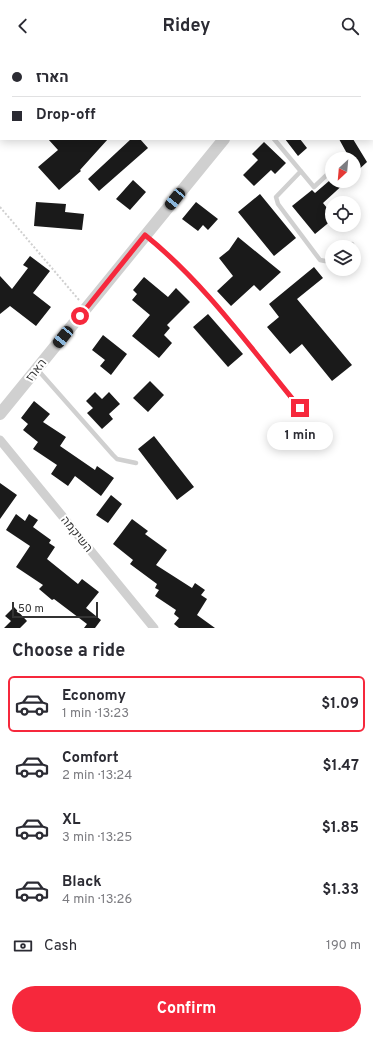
<!DOCTYPE html>
<html lang="en">
<head>
<meta charset="utf-8">
<style>
	body { margin:0; font-family:Overpass,Heebo,sans-serif; background:#f2f2f3; color:#2b2b33; height:100vh; display:flex; flex-direction:column; font-size:15px; white-space:nowrap }
	* { box-sizing:border-box; margin:0 }
	p { font-size:13px; color:#7c7c81 }
	.icon { flex:none; width:22px; height:22px; fill:none; stroke:currentColor; stroke-width:2; stroke-linecap:round; stroke-linejoin:round }
	.map { position:relative; height:576px; overflow:hidden }
	.panel { display:flex; flex-direction:column; background:#fff; flex:1 }
	.panel>* { flex:none }
	.guide { position:absolute; left:0px; top:0px; width:373px; height:88px; box-shadow:0 2px 10px #0003; display:grid; align-content:center; height:88px; padding:0 12px; background:#fff }
	.needle { width:26px; rotate:206deg }
	.fabs { position:absolute; left:325px; top:100px; display:grid; gap:8px }
	.fabs a { display:grid; place-items:center; width:36px; height:36px; border-radius:50%; background:#fff; box-shadow:0 2px 10px #0003; font-size:20px }
	.scale { position:absolute; left:12px; bottom:10px; width:86px; box-sizing:border-box; padding-left:4px; border:2px solid #333; border-top:0; font-size:11px; line-height:14px; white-space:nowrap; color:#333; -webkit-text-stroke:3px #fff; paint-order:stroke }
	.end { position:absolute; width:18px; height:18px; margin:-9px; border:5px solid #f6283c; background:#fff; box-shadow:0 0 0 2px #fff }
	.from { border-radius:50% }
	.bubble { position:absolute; height:28px; border-radius:14px; background:#fff; box-shadow:0 2px 10px #0003; font-size:13px; font-weight:700; line-height:28px; text-align:center }
	.car { position:absolute; width:12px; height:24px; margin:-12px -6px; border-radius:5px; box-shadow:0 0 3px 1px #0007; background:linear-gradient(#222 24%,#8ab4d8 0 40%,#222 0 76%,#8ab4d8 0 86%,#222 0) }
	.guide b { display:flex; align-items:center; gap:14px; height:38px; font-size:15px }
	.guide b+b { border-top:1px solid #e1e1e2 }
	.guide i { width:10px; height:10px; background:#2b2b33 }
	ul { padding:0; list-style:none }
	li { display:flex; align-items:center; gap:12px; height:56px; margin:0 8px 6px; padding:0 4px; border:2px solid transparent; border-radius:6px }
	li div { flex:1 }
	li b { display:block; font-size:15px }
	li em { font-style:normal; font-weight:700 }
	li.on { border-color:#f6283c }
	li>.icon { width:36px; height:36px; stroke-width:1.5 }
	h2 { padding:0 12px; font-size:18px; line-height:48px }
	.pay { display:flex; align-items:center; gap:10px; height:44px; padding:0 12px; font-size:15px }
	.pay p { margin-inline-start:auto }
	.button { display:flex; gap:8px; margin-top:auto; padding:8px 12px }
	.button a { flex:1; height:46px; border-radius:24px; background:#f6283c; color:#fff; font-size:16px; font-weight:700; line-height:46px; text-align:center }
	header { display:flex; justify-content:space-between; align-items:center; height:52px; padding:0 12px; background:#fff; font-size:18px; font-weight:700 }
	.map>svg:first-child { display:block }
	.building { fill:#1a1a1a }
	.lines { fill:none; stroke-linecap:round; stroke-linejoin:round }
	.path { stroke:#d0d0d0; stroke-width:2; stroke-dasharray:2 2; stroke-linecap:butt }
	.service { stroke:#d0d0d0; stroke-width:4.5 }
	.minor { stroke:#d0d0d0; stroke-width:9 }
	.tertiary { stroke:#d0d0d0; stroke-width:12 }
	.route { stroke:#f6283c; stroke-width:5 }
	.labels { text-anchor:middle; stroke-width:4; stroke-linejoin:round; paint-order:stroke }
	.street-label { font-size:12px; fill:#333; stroke:#fff }
</style>
</head>
<body>
<header><svg class="icon" aria-label="back" viewBox="0 0 24 24"><path d="M15 5l-7 7 7 7"/></svg>Ridey<svg class="icon" aria-label="search" viewBox="0 0 24 24"><circle cx="10" cy="10" r="6"/><path d="M15 15l6 6"/></svg></header>
<div class="map">
<svg width="373" height="576" viewBox="0 0 373 576">
	<rect width="100%" height="100%" fill="#fff"/>
	<path class="building" d="M48,87H108L80,118L81,119L59,138L38,115L58,98Z
		M131,87H140L148,96L99,139L88,127Z
		M285,87H300L307,96L298,104Z
		M339,87H353L367,110L354,122V107H350Z
		M264,90L286,111L275,122L271,118L254,134L243,123L258,108L252,102Z
		M133,128L146,140L130,158L116,147Z
		M329,129H347L323,151L332,162V168L315,182L292,154L312,138L315,141Z
		M260,142L296,186L274,204L238,160Z
		M36,150L66,152L65,160L84,162L82,178L34,174Z
		M196,150L218,167L208,178L203,173L198,179L182,167Z
		M238,185L281,220L260,239L254,233L231,254L217,239L233,224L219,206L229,198Z
		M30,204L50,219L33,241L51,255L36,274L10,254L0,262V224L12,237L28,216L23,213Z
		M314,215L323,226L297,247L352,313L332,329L302,292L290,302L267,275L279,265L269,252Z
		M144,225L168,245L176,236L190,250L167,273L170,276L164,283L172,291L159,306L132,284L150,263L132,248L137,242L133,238Z
		M208,262L243,302L228,315L193,275Z
		M103,283L127,302L111,323L100,314L105,308L92,298Z
		M150,329L164,343L148,360L133,346Z
		M95,340L102,347L109,340L120,352L109,362L113,367L102,377L87,361L93,356L86,349Z
		M34,349L50,362L43,370L66,385L60,394L95,418L97,414L114,426L101,444L75,424L68,434L51,422L57,413L33,397L38,390L23,378L28,372L21,366Z
		M154,384L194,435L177,448L138,397Z
		M0,431L17,443L0,467Z
		M111,443L122,452L108,471L96,463Z
		M16,462L25,469L29,462L38,468L33,475L51,488L49,491L55,495L47,507L78,532L82,527L99,540L86,556L101,568L95,576H84L87,572L54,547L52,548L39,537L43,533L16,515L30,494L6,478Z
		M132,467L148,479L145,482L167,498L156,513L192,536L195,531L205,538L201,543L207,547L197,563L215,576H179L174,572L179,566L174,562L176,558L155,544L159,538L155,536L157,532L130,512L133,508L113,492Z
		M14,555L27,569L20,576H4L11,569L5,564Z"/>
	<g class="lines">
		<path class="path" d="M278,0L279,1
			M0,155L79,248"/>
		<path class="service" d="M274,87L314,135L332,118
			M301,119L276,145L278,152L320,208L325,209L332,206
			M145,183C205,232 251,297 300,356
			M347,195L352,192
			M37,317L113,403L117,407L136,411"/>
		<path class="minor" d="M0,388L154,576"/>
		<path class="tertiary" d="M294,1V0
			M0,362L224,87"/>
	</g>
	<g class="lines">
		<path class="route" d="M80,264L145,183C206,232 251,297 300,356"/>
	</g>
	<g class="labels">
		<g class="street-label">
			<text transform="translate(36 318) rotate(-51)" y="4">הארז</text>
			<text transform="translate(77 482) rotate(51)" y="4">השיקמה</text>
		</g>
	</g>
</svg>
<div class="fabs">
<a><svg class="needle" viewBox="-14 -14 28 28"><path d="M0-13l5 13h-10z" fill="#e53935"/><path d="M0 13l5-13h-10z" fill="#7c7c81"/></svg></a>
<a><svg class="icon" aria-label="locate" viewBox="0 0 24 24"><circle cx="12" cy="12" r="6"/><path d="M12 2v4M12 18v4M2 12h4M18 12h4"/></svg></a>
<a><svg class="icon" aria-label="layers" viewBox="0 0 24 24"><path d="M12 4l9 5-9 5-9-5zM3 14l9 5 9-5"/></svg></a>
</div>
<div class="scale">50 m</div>
<i class="end from" style="left:80px;top:264px"></i>
<i class="end" style="left:300px;top:356px"></i>
<div class="bubble" style="left:267px;top:370px;width:66px">1 min</div>
<i class="car" style="left:175px;top:147px;rotate:219deg"></i>
<i class="car" style="left:63px;top:285px;rotate:219deg"></i>
<div class="guide">
<b><i class="from"></i>הארז</b>
<b><i></i>Drop-off</b>
</div>
</div>
<section class="panel">
<h2>Choose a ride</h2>
<ul>
<li class="on"><svg class="icon" aria-label="car" viewBox="0 0 24 24"><path d="M5 17H2v-5l4-1 3-4h7l3 4 3 1v5h-3M9 17h6M6 11h13"/><circle cx="7" cy="17" r="2"/><circle cx="17" cy="17" r="2"/></svg><div><b>Economy</b><p>1 min · 13:23</p></div><em>$1.09</em></li>
<li><svg class="icon" aria-label="car" viewBox="0 0 24 24"><path d="M5 17H2v-5l4-1 3-4h7l3 4 3 1v5h-3M9 17h6M6 11h13"/><circle cx="7" cy="17" r="2"/><circle cx="17" cy="17" r="2"/></svg><div><b>Comfort</b><p>2 min · 13:24</p></div><em>$1.47</em></li>
<li><svg class="icon" aria-label="car" viewBox="0 0 24 24"><path d="M5 17H2v-5l4-1 3-4h7l3 4 3 1v5h-3M9 17h6M6 11h13"/><circle cx="7" cy="17" r="2"/><circle cx="17" cy="17" r="2"/></svg><div><b>XL</b><p>3 min · 13:25</p></div><em>$1.85</em></li>
<li><svg class="icon" aria-label="car" viewBox="0 0 24 24"><path d="M5 17H2v-5l4-1 3-4h7l3 4 3 1v5h-3M9 17h6M6 11h13"/><circle cx="7" cy="17" r="2"/><circle cx="17" cy="17" r="2"/></svg><div><b>Black</b><p>4 min · 13:26</p></div><em>$1.33</em></li>
</ul>
<div class="pay"><svg class="icon" aria-label="cash" viewBox="0 0 24 24"><path d="M3 7h18v10H3z"/><circle cx="12" cy="12" r="2"/></svg>Cash<p>190 m</p></div>
<div class="button"><a>Confirm</a></div>
</section>
</body>
</html>
